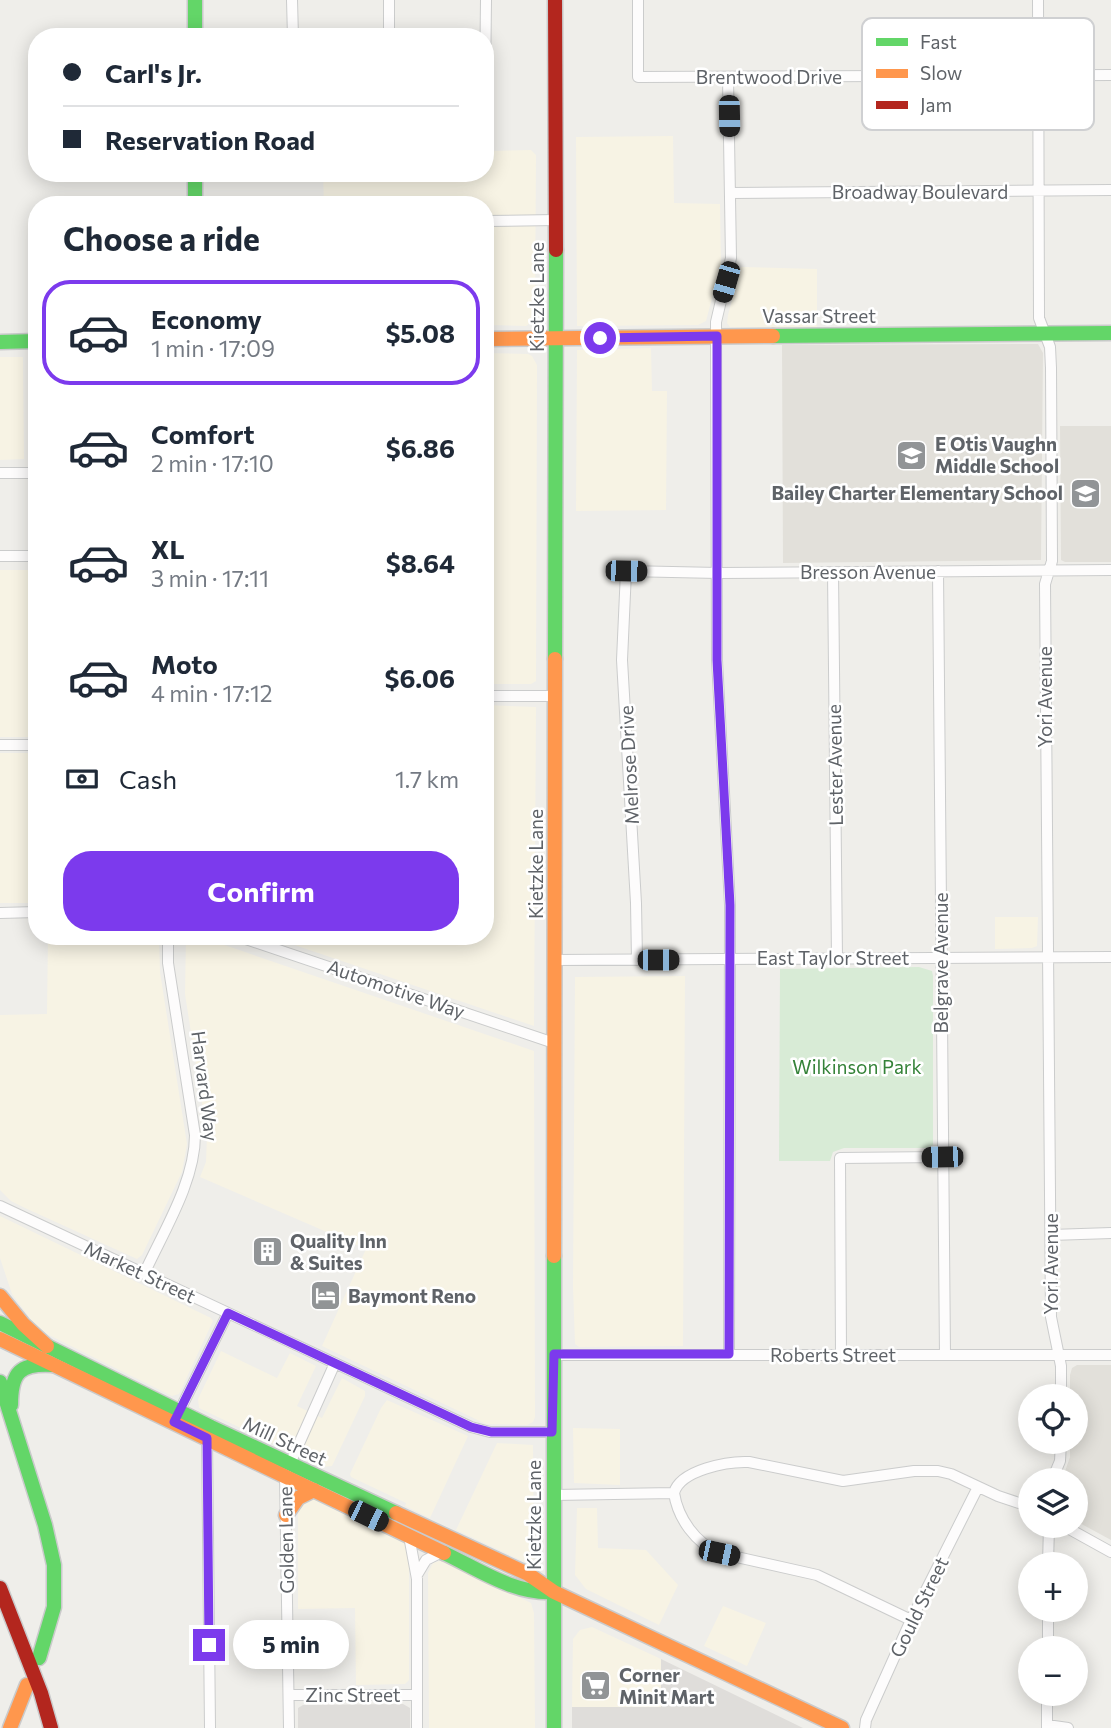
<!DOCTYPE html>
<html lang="en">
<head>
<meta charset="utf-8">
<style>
	body { margin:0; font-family:Commissioner,sans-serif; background:#f2f2f3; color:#1f2937; height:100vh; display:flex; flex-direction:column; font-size:26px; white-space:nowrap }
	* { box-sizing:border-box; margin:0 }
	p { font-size:23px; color:#747a83 }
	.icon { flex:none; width:38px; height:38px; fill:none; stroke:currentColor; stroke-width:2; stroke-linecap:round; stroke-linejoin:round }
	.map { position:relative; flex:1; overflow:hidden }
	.details { position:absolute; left:28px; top:196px; width:466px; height:749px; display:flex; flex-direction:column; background:#fff; border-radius:28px; box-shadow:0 4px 18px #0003 }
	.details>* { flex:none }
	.top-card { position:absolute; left:28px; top:28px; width:466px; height:154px; border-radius:28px; box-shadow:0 4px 18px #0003; display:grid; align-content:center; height:154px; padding:0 35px; background:#fff }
	.controls { position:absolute; left:1018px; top:1384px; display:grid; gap:14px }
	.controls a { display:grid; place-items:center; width:70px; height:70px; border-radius:50%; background:#fff; box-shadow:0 4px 18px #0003; font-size:35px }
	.end { position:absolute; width:32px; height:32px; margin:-16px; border:9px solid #7c3aed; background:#fff; box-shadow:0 0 0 4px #fff }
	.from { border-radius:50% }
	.bubble { position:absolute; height:49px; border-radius:24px; background:#fff; box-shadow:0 4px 18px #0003; font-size:23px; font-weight:700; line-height:49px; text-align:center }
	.car { position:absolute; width:21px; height:42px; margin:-21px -10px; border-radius:9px; box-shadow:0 0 5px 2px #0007; background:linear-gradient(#222 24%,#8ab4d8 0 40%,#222 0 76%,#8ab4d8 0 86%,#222 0) }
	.top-card b { display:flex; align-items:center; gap:24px; height:66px; font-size:26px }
	.top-card b+b { border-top:2px solid #e0e1e3 }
	.top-card i { width:18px; height:18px; background:#1f2937 }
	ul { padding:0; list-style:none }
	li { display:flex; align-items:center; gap:21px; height:105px; margin:0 14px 10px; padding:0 21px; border:4px solid transparent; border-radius:28px }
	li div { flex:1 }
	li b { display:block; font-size:26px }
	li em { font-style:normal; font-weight:700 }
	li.current { border-color:#7c3aed }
	li>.icon { width:63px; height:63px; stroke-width:1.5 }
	h2 { padding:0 35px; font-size:32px; line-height:84px }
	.pay { display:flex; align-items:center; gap:18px; height:77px; padding:0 35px; font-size:26px }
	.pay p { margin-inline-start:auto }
	.cta { display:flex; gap:14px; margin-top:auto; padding:14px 35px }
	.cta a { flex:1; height:80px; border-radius:28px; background:#7c3aed; color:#fff; font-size:28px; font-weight:700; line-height:80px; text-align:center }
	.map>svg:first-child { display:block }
	.commercial { fill:#f7f3e4 }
	.industrial { fill:#dfddda }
	.education { fill:#e2e0da }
	.green { fill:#d8ebd6 }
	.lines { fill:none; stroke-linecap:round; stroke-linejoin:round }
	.street-casing { stroke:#cbcccc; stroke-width:12 }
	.fast-casing { stroke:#cacacb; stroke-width:17 }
	.slow-casing { stroke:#cacacb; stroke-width:17 }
	.jam-casing { stroke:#cacacb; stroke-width:17 }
	.street { stroke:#fdfcfc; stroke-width:10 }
	.fast { stroke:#63d668; stroke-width:14 }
	.slow { stroke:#ff974d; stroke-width:14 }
	.jam { stroke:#b3261e; stroke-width:14 }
	.route { stroke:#7c3aed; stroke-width:9 }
	.labels { text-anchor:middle; stroke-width:5; stroke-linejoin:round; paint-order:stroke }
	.street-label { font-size:19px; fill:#5f6368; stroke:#fff }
	.poi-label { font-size:19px; font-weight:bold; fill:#5f6368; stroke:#fff; text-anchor:start }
	.park-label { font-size:19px; fill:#348238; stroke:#fff }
	.key { fill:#fff; stroke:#cfd0d2; stroke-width:2 }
	.key-label { font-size:19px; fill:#5f6368 }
</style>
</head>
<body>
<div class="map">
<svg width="1111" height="1728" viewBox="0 0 1111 1728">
	<rect width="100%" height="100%" fill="#efeeea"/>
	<path class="commercial" d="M673,136L674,203L720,204L721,264L706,321L698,325L577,326L576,137Z
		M531,150L536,155L535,315L534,320L526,326L485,325V205H324L323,173H485V151Z
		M741,267L817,269V327H730L727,323L728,315Z
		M651,348L652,391H667L666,510L576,511L577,350Z
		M485,353L528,354L532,356L537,365L536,681L531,684H493V687H485Z
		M0,357H23L24,459L0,460Z
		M0,570H37V737H0Z
		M485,705L536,707L534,1026L268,936H485Z
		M0,753H37V903H0Z
		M995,917H1038L1037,946L1032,948L995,949Z
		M48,936H159L160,972L187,1144L182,1172L142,1255L137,1259L25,1208L11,1201L0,1190V1015L47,1014Z
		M186,936H198L534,1051L535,1417L533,1422L527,1425L486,1424L322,1346L366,1249L200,1177L206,1162L207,1135L185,994Z
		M685,976L683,1346L579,1347L575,1344L573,1287L575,977Z
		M0,1216L211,1318L213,1321L179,1394L172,1396L99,1360L45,1333L32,1321L12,1294L0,1258Z
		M221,1351L277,1378L290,1353L316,1366L297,1406L322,1418L342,1378L365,1391V1396L332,1466L322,1467L199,1408L198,1399Z
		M387,1400L468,1436L430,1518L405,1506L406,1503L351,1477L350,1474L381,1408Z
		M573,1428L620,1429V1485L574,1483Z
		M497,1443L533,1445L534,1552L533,1559L527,1563L456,1530Z
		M312,1498L406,1543L409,1553V1680L405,1684L356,1685L355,1608L298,1609V1512L299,1505Z
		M577,1508H597L598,1548L646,1550L678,1585L659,1625L586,1589L575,1575Z
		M443,1560L531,1603L534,1613L535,1728H429L428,1573L433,1563Z
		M723,1606L766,1623L747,1666L704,1646Z
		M592,1627L661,1659V1707H572L573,1639L580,1630Z"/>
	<path class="industrial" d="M661,1659L803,1728H572V1707H661Z
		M403,1704L410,1708V1728H298V1708L303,1705Z"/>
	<path class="education" d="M1038,344L1043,353L1041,560L783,563L782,345Z
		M1060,426H1111V562H1065L1061,560Z
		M1077,1365H1111V1540L1076,1521V1480H1062L1070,1457V1442H1076V1396H1070V1375L1072,1368Z"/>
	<path class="green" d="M919,967L932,971L933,976V1145L927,1148H844L833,1152L830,1161H779L780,969Z"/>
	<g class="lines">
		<defs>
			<path id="street" d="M292,0L293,37
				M389,0V37
				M638,0V77L1111,75
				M1038,0L1039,318L1050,347L1051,368L1052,561L1045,584L1051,1317L1061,1366V1396
				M728,78L731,258L716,322L717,660L730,905L729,1355
				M485,86L486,0
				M730,193L1111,190
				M485,221L556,220
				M0,473H37
				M0,556H37
				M938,571L945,1355
				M833,572L837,958
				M485,696H556
				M0,745H37
				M0,913L37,912
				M237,936L554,1043
				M555,960L1111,957
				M637,960L636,903L622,660L626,571L718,573L1111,570
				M0,1206L471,1427L490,1432H553
				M1051,1235L1111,1233
				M144,1274C163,1232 195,1182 195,1135L168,963V936
				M841,1354L840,1158L942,1157
				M554,1355H1111
				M177,1416L228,1313
				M207,1438L210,1728
				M1052,1480L1060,1461L1061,1442
				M674,1493C680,1470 728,1461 749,1462L843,1481L914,1471H938L951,1474L998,1496L1031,1507
				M674,1493C678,1519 696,1543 719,1553L817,1575L911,1620
				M554,1495L674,1493
				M1064,1526L1111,1552
				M409,1536L417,1579V1728
				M1048,1564L1049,1526
				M417,1575L426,1560L442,1552
				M1048,1648V1610
				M289,1695H417
				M1047,1725L1068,1728
				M289,1728L285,1475L335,1363
				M865,1728L866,1720L911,1620L978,1487
				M1047,1728V1694"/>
			<path id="fast" d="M195,0V37
				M195,173V205
				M773,336L1111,333
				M0,342L37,341
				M555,659L556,250
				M554,1256V1728
				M0,1323L211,1427L396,1513
				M0,1382L45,1525L54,1565V1607L39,1658
				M11,1405C11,1372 20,1363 53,1365
				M444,1553C478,1569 515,1595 554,1592"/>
			<path id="slow" d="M485,339L773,336
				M554,1256L555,659
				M0,1296L23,1324L47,1346
				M0,1339L444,1553
				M396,1513L528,1574L554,1592L842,1728
				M286,1515L298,1498L314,1490
				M10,1728L27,1685"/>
			<path id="jam" d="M555,0L556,250
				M0,1588L41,1693L51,1728"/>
		</defs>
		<use href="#street" class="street-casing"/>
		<use href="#fast" class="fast-casing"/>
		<use href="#slow" class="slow-casing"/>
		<use href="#jam" class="jam-casing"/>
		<use href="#street" class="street"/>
		<use href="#fast" class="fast"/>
		<use href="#slow" class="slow"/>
		<use href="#jam" class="jam"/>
	</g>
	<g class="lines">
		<path class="route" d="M209,1645L207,1438L174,1422L228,1313L471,1427L491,1432H552L554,1354H729L730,905L717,660V336L600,338"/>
	</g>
	<defs>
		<symbol id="school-square" viewBox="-11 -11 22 22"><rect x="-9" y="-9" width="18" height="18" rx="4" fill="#919496" stroke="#fff"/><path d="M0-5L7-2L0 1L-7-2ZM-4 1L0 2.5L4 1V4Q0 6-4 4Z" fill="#fff"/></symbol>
		<symbol id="building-square" viewBox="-11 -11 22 22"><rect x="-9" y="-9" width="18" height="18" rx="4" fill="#919496" stroke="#fff"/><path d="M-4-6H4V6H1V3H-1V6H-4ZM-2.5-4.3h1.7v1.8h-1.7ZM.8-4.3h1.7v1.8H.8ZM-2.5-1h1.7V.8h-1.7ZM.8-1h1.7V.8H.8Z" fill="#fff"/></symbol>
		<symbol id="hotel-square" viewBox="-11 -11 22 22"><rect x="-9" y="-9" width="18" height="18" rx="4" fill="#919496" stroke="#fff"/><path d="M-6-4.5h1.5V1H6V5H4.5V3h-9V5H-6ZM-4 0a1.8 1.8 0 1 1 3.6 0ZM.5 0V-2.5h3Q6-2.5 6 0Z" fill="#fff"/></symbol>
		<symbol id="supermarket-square" viewBox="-11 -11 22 22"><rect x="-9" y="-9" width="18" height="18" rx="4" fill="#919496" stroke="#fff"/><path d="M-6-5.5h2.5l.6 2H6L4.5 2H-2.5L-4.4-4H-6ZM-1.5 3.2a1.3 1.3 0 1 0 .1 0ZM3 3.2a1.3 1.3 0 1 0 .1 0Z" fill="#fff"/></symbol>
	</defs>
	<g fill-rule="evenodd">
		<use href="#school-square" x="894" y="438" width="35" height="35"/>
		<use href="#school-square" x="1068" y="476" width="35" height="35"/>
		<use href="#building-square" x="250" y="1234" width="35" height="35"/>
		<use href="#hotel-square" x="308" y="1278" width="35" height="35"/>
		<use href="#supermarket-square" x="578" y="1668" width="35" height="35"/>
	</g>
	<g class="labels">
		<g class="street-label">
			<text x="769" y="84">Brentwood Drive</text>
			<text x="920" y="199">Broadway Boulevard</text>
			<text transform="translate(537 297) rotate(-90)" y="7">Kietzke Lane</text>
			<text x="819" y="323">Vassar Street</text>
			<text x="868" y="579">Bresson Avenue</text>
			<text transform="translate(1045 697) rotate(-90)" y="7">Yori Avenue</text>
			<text transform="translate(629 765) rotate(-93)" y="7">Melrose Drive</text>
			<text transform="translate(835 765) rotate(-91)" y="7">Lester Avenue</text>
			<text transform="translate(536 864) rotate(-90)" y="7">Kietzke Lane</text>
			<text x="833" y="965">East Taylor Street</text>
			<text transform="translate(941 963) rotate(-90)" y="7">Belgrave Avenue</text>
			<text transform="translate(396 989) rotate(19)" y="7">Automotive Way</text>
			<text transform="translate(205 1086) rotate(83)" y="7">Harvard Way</text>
			<text transform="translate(1051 1264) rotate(-90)" y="7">Yori Avenue</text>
			<text transform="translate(140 1272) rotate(25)" y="7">Market Street</text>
			<text x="833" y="1362">Roberts Street</text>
			<text transform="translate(285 1441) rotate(25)" y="7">Mill Street</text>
			<text transform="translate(534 1515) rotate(-90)" y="7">Kietzke Lane</text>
			<text transform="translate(286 1540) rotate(-91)" y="7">Golden Lane</text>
			<text transform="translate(919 1607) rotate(-64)" y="7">Gould Street</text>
			<text x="353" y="1702">Zinc Street</text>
		</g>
		<g class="poi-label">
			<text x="935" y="451">E Otis Vaughn<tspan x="935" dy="22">Middle School</tspan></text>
			<text x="1063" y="500" text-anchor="end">Bailey Charter Elementary School</text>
			<text x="290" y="1248">Quality Inn<tspan x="290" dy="22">&amp; Suites</tspan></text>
			<text x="348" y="1303">Baymont Reno</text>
			<text x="619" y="1682">Corner<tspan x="619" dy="22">Minit Mart</tspan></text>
		</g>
		<g class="park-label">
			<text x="857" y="1074">Wilkinson Park</text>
		</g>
	</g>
	<rect x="862" y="18" width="232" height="112" rx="10" class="key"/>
	<rect x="876" y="38" width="32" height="8" fill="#63d668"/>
	<rect x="876" y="69" width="32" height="9" fill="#ff974d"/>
	<rect x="876" y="101" width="32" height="8" fill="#b3261e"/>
	<g class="key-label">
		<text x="920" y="49">Fast</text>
		<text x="920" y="80">Slow</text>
		<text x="920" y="112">Jam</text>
	</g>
</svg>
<div class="controls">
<a><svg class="icon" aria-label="locate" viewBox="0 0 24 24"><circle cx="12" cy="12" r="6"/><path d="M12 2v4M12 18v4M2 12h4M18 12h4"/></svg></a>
<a><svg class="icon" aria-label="layers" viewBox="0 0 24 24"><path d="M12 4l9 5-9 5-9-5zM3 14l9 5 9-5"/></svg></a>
<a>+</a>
<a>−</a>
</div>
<i class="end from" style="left:600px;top:338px"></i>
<i class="end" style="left:209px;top:1645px"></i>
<div class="bubble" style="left:233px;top:1620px;width:116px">5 min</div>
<i class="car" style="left:729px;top:116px;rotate:179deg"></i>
<i class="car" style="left:726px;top:282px;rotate:196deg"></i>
<i class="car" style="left:626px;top:571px;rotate:91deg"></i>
<i class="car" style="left:658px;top:960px;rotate:90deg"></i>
<i class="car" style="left:942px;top:1157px;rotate:269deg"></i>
<i class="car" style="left:368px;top:1516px;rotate:116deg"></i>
<i class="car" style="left:719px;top:1553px;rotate:102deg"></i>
<div class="top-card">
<b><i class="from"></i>Carl's Jr.</b>
<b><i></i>Reservation Road</b>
</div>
<section class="details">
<h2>Choose a ride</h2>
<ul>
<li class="current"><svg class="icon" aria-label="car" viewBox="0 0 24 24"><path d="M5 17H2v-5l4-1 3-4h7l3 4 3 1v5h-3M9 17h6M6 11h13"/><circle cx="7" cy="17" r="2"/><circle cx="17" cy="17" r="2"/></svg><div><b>Economy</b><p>1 min · 17:09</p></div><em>$5.08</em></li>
<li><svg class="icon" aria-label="car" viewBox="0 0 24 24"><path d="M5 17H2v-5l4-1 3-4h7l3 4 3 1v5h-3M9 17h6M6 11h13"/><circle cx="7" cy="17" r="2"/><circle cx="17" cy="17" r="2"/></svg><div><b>Comfort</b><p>2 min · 17:10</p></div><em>$6.86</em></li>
<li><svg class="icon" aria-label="car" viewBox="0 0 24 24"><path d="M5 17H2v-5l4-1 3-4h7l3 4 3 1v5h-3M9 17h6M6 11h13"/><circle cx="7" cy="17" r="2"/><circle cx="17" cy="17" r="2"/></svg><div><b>XL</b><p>3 min · 17:11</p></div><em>$8.64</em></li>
<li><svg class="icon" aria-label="car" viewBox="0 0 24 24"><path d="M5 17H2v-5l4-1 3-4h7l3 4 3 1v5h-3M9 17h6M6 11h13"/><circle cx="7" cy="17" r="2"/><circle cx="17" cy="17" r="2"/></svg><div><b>Moto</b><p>4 min · 17:12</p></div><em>$6.06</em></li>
</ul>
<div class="pay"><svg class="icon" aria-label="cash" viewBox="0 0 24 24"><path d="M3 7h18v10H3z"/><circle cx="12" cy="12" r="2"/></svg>Cash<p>1.7 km</p></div>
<div class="cta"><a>Confirm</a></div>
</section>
</div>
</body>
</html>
